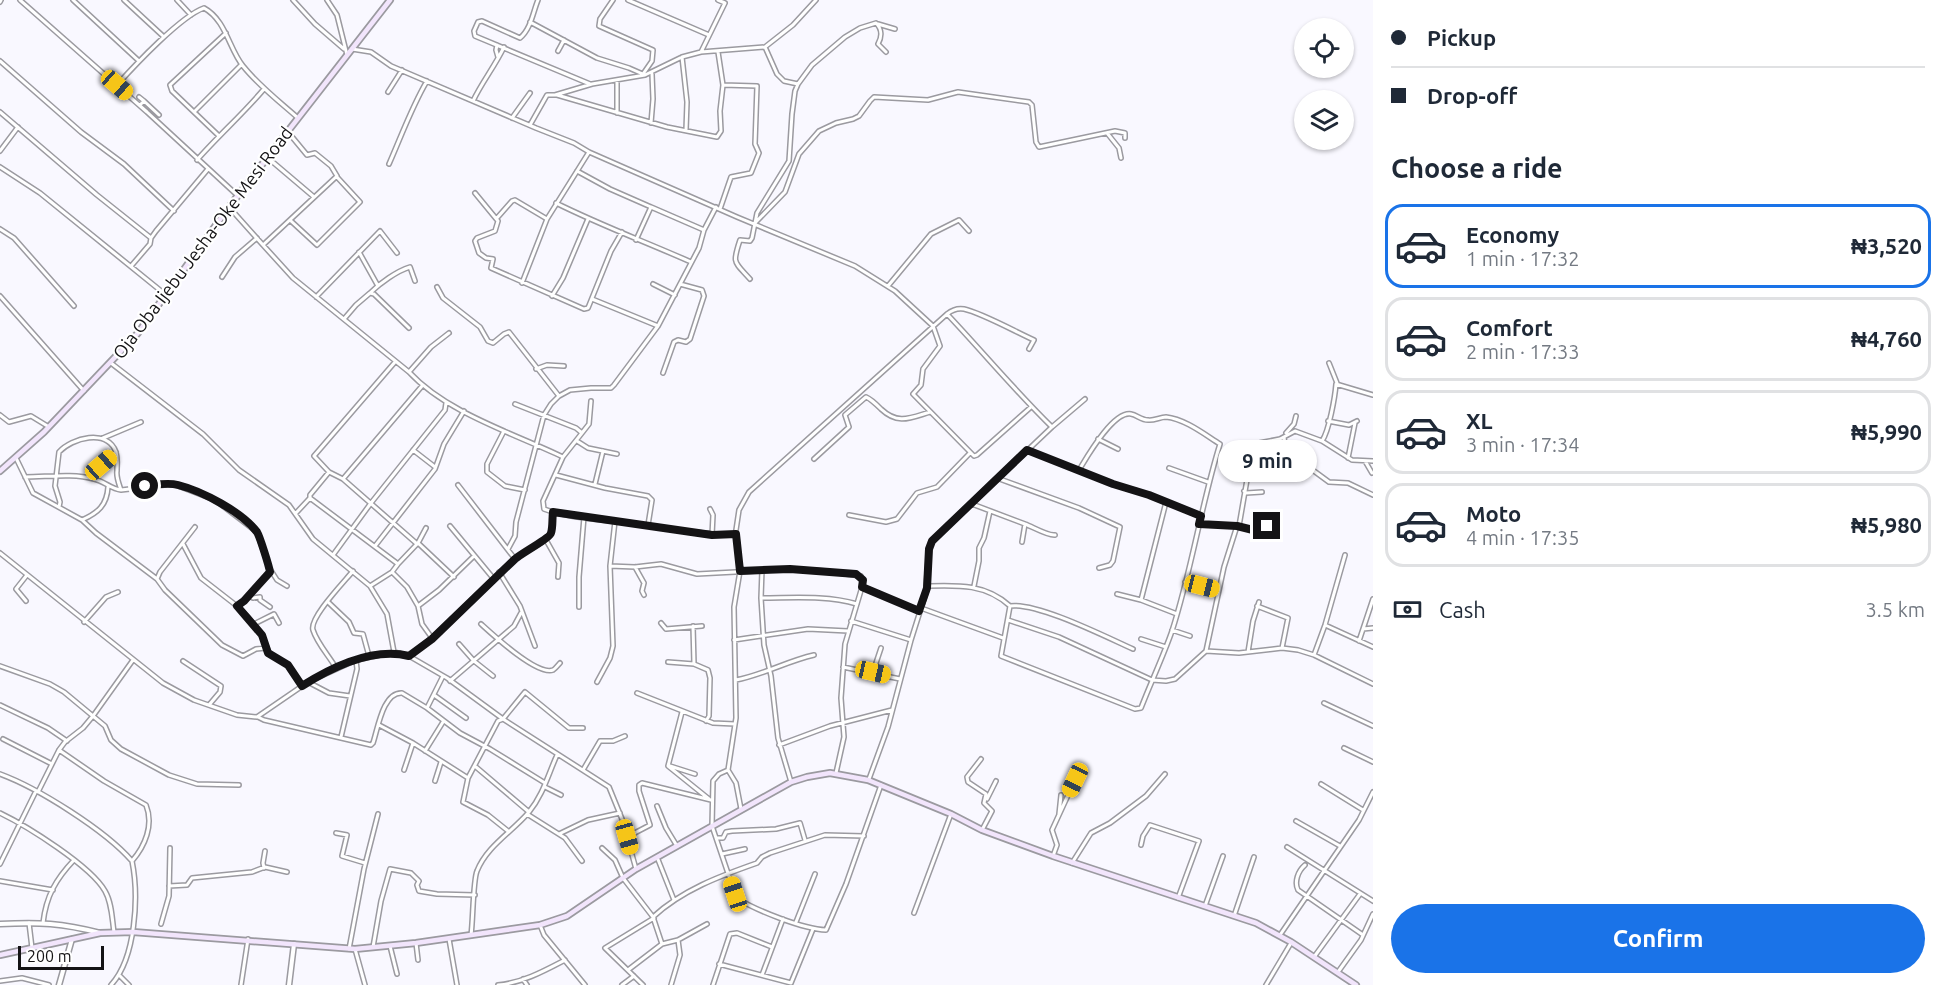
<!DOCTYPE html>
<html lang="en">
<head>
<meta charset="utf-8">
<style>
	body { margin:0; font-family:Ubuntu,sans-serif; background:#f6f6f7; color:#1f2937; height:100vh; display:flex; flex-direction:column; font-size:22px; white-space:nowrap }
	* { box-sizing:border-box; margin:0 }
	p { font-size:20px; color:#747a83 }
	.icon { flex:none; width:33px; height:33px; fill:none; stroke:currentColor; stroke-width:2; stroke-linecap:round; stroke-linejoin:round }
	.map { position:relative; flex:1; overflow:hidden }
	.panel { display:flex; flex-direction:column; background:#fff; width:570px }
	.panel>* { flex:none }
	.hud { display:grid; align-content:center; height:132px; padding:0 18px; background:#fff }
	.fabs { position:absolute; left:1294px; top:18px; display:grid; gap:12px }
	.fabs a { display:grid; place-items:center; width:60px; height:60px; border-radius:50%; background:#fff; box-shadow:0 2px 4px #0004; font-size:30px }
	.scale { position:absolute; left:18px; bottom:15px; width:86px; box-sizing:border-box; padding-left:6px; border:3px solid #141315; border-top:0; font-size:16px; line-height:21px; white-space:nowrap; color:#141315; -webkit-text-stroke:4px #fff; paint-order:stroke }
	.end { position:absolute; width:27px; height:27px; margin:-14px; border:8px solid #141315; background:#fff; box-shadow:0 0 0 3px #fff }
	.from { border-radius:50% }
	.bubble { position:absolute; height:42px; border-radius:21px; background:#fff; box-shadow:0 2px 4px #0004; font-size:20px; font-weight:700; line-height:42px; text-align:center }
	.car { position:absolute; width:18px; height:36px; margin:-18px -9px; border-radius:8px; box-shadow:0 0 4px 2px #0007; background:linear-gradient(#f5c518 24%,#345 0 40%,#f5c518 0 76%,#345 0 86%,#f5c518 0) }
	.hud b { display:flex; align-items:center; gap:21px; height:57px; font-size:22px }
	.hud b+b { border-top:2px solid #e0e1e3 }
	.hud i { width:15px; height:15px; background:#1f2937 }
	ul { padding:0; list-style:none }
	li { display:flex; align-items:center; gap:18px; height:84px; margin:0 12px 9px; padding:0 6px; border:3px solid #e0e1e3; border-radius:18px }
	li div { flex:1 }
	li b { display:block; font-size:22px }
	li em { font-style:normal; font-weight:700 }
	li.current { border-color:#1a73e8 }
	li>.icon { width:54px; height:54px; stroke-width:1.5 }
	h2 { padding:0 18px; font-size:27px; line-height:72px }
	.pay { display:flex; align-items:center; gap:15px; height:66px; padding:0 18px; font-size:22px }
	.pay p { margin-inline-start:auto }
	.button { display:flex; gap:12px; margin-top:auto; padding:12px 18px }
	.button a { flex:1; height:69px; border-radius:36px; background:#1a73e8; color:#fff; font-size:24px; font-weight:700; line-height:69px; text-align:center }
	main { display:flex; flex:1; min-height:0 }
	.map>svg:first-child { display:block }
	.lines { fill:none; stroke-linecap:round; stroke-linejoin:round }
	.minor-casing { stroke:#9b9aa0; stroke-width:6 }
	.tertiary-casing { stroke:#9b9aa0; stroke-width:7 }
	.secondary-casing { stroke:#9b9aa0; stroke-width:8 }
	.minor { stroke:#fff; stroke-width:3 }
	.tertiary { stroke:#fff; stroke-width:4 }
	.secondary { stroke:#f2e5fc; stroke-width:4.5 }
	.route { stroke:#141315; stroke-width:8 }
	.labels { text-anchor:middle; stroke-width:4.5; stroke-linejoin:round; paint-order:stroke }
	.street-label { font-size:18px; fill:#141315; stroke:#fff }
</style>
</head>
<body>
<main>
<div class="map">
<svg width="1373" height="985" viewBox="0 0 1373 985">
	<rect width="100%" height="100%" fill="#f9f8ff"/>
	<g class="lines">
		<defs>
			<path id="minor" d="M20,0L147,112L237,195
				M73,0L139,61
				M124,0L164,37
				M177,0L191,15
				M293,0L315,24L344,49
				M327,0L337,15L347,55
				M538,0C533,12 531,29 520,38L482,21L478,22L474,31L475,36L590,84
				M613,0L600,19L599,26L653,50L652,61L643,74
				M628,0L709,35
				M0,2L1,0
				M530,22L597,58L629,68L645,75
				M878,24L895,29
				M497,45L496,50L498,57
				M765,47L793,25L816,0
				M352,49L371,52L391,66L536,128L574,143L589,152L737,217L855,266L895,291L933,326L940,346L923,369L921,385L913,394L974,456L977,455L1031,407
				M558,51L564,40
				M701,52L725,3L718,0
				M682,57L687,102L686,130
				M0,61L81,132L124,164L174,211
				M117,85C135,65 181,16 204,8C226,20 229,49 243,66C259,86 280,102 298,118
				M388,92L402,70
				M557,95L667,127L717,137L721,131L720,111L723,85L718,52
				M139,97L144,101L140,105
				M144,101L159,115
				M473,101C482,82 495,66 504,47
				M0,112L97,195L151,238
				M194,112L241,65
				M617,113V82
				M512,118L530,93
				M651,123L653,99L652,74
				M530,125L547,95H555L592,84L645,75L682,57L701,52L765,47L777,74L784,81L798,84
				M1107,133L1119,148L1121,158
				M218,135L172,91L170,85L226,33
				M0,151L18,127
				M268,158L314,197
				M197,160C219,135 243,114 264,89
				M389,164C401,137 412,106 427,81
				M0,167L40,193L166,295
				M577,171L610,189L651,207
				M475,193L498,221L495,231L477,238L475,241L479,253L486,258L493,259L491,268L584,309L588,308L611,251L622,232
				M556,203C600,225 646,242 691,262
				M229,207L263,245L337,176L331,166L315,153L307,155L288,132
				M720,209L731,177L751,173L759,153L755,144L757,86L723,85
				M497,218L512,201L515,200L547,219
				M291,221L317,245L360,202L337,177
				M754,224L785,192L799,154L819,131L836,123L853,119L859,116L870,101L874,97L928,100L958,92L1029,102L1032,105L1036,142L1039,147L1115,131L1125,133V138
				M0,229L14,238L74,306
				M636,240L651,207L704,230
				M263,245L293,278L409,372C447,413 513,433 563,457
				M359,252L378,286
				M132,265L150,244L151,238L156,231L208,169
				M222,277L235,257L257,238
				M750,279C734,261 732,264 740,240L750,241L752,238L757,213L789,161L792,114L795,91L798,84L812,65L845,37L860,28L876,23C882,29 882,37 878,44L886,52
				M522,283L547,219L589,152
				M653,284L675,295
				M888,286L931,234L959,220L969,231
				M437,287L443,298L480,327L488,341L493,343L504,334L509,332L559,396
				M370,293C380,283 397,271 410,267L415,281
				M0,296L84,391
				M552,296L563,278L588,219
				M316,297L380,231L397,253
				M592,299L658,326
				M947,314C952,310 958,308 964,309C982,313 1016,332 1034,340L1029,349
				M344,319L356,305L370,293L374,294L409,328
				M395,362L314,456L329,472L343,479L416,543
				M111,363L203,434L239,470L289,505L313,539L370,586L387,614L394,652
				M1329,363L1337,383
				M536,369L547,365L564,366
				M409,372L431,347L449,333
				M663,373L674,342L678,340L686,342L690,339L704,296L702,290L680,284
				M515,404L576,428L582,433L563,457L543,501L544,509C568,518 596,519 621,522C659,527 698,535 736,534
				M0,415L9,422L31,416L49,427
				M1328,421L1349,425L1357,421
				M1052,427L1085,399
				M504,431L487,464V472L505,486L525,490
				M582,433L589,424L591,401
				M1286,433L1294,424L1296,416
				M103,438L141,422
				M1098,439L1118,449
				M577,441L588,448L617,454
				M1322,441C1329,431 1335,397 1336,384L1373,395
				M413,450L435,467
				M1027,450L1113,484L1149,495L1201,516
				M1283,457L1285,445L1284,437
				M16,458L33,493L82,520L96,533L157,579L160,572L195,527
				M1348,458L1355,423
				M814,459L849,427L845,415L866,397C871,399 876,404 881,409C898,425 910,418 930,412
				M1365,461L1372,473
				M101,465L116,452
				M1169,468L1208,482
				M1314,471L1329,482L1348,483L1373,495
				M329,472L310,495V498L398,564L418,543L426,528
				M556,475L605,488L648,496L652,500L648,525
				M25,477C48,477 72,473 94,479C104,481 111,489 121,490L173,484L215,500L257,532L269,567L270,572L244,601L237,606
				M997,478L1079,508L1120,527L1113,561L1110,565L1099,568
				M343,479L422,386
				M595,484L603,451
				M458,485L515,559
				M1244,491L1246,493L1262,492
				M972,504L1025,524L1022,542
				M59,507L60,502L55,486L59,452C72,438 107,428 116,452C118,459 117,464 117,471C116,477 119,484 121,490
				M710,509L713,515L712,535
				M296,513L310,498
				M849,515L886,522L897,519L917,493L937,487L970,453
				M82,520C98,513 107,505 108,487
				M1025,524C1033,527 1048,536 1055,535
				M1199,524L1237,526L1253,530L1263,529L1279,521
				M450,526L493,578
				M546,540L559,563L558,577
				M418,543L454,577
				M183,544L201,578L237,606L248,617L262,635L269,653L288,665L302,685
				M375,546L435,469L444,444L464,411
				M508,549L515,536L516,522L544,415L551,404L559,396L570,390L591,388H611L614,385L658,326L699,248L704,230L716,207
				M0,553L163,683L194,700L237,715L257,717L308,682L356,660L394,652L409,656L447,678L503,719L609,787L622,819L636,869
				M333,555L371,503L445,410L446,403
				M610,566L635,567L661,564L697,574L790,569L824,571L861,576L863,580L862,587L845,644L841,698L844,737L836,773
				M635,567L644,583L642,591L644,595
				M270,569L277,580L287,586
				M762,570L761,598L764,645L771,676L778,738L791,782
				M392,572L407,587L418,606L422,624L432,638
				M499,572L520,606L535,646
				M157,579L165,590L222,645L243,656L256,649L266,648
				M1185,582L1218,591
				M370,586L392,572L398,564
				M974,586L979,561V548L984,538L990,511
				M862,587L919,611
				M1117,594L1141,600L1177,614
				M249,596L253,598L260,597V600L270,607
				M761,598C793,598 826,595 857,604
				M1141,600L1166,502
				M26,601L16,589L27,575
				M328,602L349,622L354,633L363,634L369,656
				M418,606L439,590L474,556
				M1010,606C1037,602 1106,637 1133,649
				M1257,606L1288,618L1282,648
				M579,607V577L584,517
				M921,608L1003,638
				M1008,620L1059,637L1152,680L1166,681L1175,679L1206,651L1224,567L1237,526H1239L1248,474L1256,445L1259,443L1280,439L1295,431L1322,441L1352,460L1373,461
				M851,621L911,640
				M84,622L106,597L118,592
				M661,623L666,629L702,626
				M254,624L274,614L279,623
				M481,624C492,634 537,676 553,670C555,669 559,664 560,663
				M1325,625L1373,647
				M693,626L694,664
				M1363,629L1373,599
				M1172,630L1190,636
				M1141,639L1166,647
				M734,640L808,629L848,631
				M1359,641L1363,629L1373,628
				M459,644L474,661L493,676
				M1206,651L1239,653L1282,648L1298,650L1314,655L1373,684
				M1248,652L1253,621L1259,602
				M1314,655L1325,625L1345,555
				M409,656C450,627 480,587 519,556C527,550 546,542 550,535C553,529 552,519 553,512
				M183,661L221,686L220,692L209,705
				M668,662L694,664L708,670L710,678L709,716L706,721
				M0,666L50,684L64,692L105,726L111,740L121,749L169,775L197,784L239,785
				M843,667L900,679
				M336,668C329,656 317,643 313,630C309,618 344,582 353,571
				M873,672L881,648
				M736,680C763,675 787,661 814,655
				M450,681L514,626L521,613
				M308,682L329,693L350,696
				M597,682L610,658L613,646L610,566L615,521
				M637,693L713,723L735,724
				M434,695L466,718
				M1324,703L1373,726
				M0,705L48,728L67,741
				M427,708L443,676
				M682,712L668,766L709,799
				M258,717L264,720L371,745L373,743C378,728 383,692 402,693L427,708L460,733L490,749L545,783
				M379,725L413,743L468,778L498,721L503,719L525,692L569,728H583
				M341,737L357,669L356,660
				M3,739L52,764
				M779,745L830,726L892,710
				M1344,748L1373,762
				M59,750L104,781L146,805C154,825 145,846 132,861
				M425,751L443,722
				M981,759L967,777L968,782L986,794L984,803L992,811L982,830
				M670,766L695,774
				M476,767L529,812
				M404,770L413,743
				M583,770L600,741H613L625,736
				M728,770L736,783L741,809
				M0,774C38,788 105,830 132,861C139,896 136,958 111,985
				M468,778L463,802L488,815L508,831
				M869,779L888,727L911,640L928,586C959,585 986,584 1010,606L1001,656L1135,709L1141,708C1151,682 1163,657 1172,631C1192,569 1201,505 1220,444C1204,434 1185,419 1166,417C1160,417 1154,421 1148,420C1141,420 1137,415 1131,414C1113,411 1087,457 1079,470
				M435,781L441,762
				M1321,784L1363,810
				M881,785L846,884L826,930C803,929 758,911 738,899L735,894L712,826L713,781L719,774L728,770L736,718L734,607L740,571L736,530L739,510L749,492L947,314C982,351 1016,392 1052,427L932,541L929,549L926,588
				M545,787L561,795
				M38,792L59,750L65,742L83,728L93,716L133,660
				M987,799L996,781
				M657,806L666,828L677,846
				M0,813C27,826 91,866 105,891C112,903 112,919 114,932
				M527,814L565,838L582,861
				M1059,814L1061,795
				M1296,821L1340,846
				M336,833L347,835L342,856L365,863
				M559,834L588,820L620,813
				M627,837L650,825L639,791V785L642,783L711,800
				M717,838H723L726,832L732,831L776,829L800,823L805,840
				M1141,845L1143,836L1150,825L1199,841L1178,898
				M1287,847L1373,901
				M602,848L615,860L623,878L653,917L662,944
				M722,854L745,849
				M1053,856L1057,845L1052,830L1075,780L1080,774L1085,773
				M657,857L674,900
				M1072,863L1091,833L1110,823L1146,796L1165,774
				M0,864L35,793
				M1305,865C1298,871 1294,882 1298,890L1363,935
				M264,868L263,863L265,851
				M0,881L53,890
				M169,886L187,885L192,878L252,872L265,867L287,872
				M1205,906L1223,856
				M914,913L951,814
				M1234,916L1254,857
				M653,917C682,890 720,876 757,863L762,857L770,853L825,835L864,836
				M796,922L815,874
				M29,923L32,948
				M43,923C46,896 56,879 74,860
				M161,924L169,896L170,848
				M540,925L544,935L585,985
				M471,935C473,922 473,880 477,871C487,846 512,832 529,812C543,795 548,775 557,755
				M1280,935L1359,820L1373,792
				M449,939L457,985
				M678,940L707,924
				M416,943L418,960
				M390,946L397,974
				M373,947L381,901L390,869L411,873L419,881L417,885L419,891L437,894L475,895
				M349,949L364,869L378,814
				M355,949L365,985
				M1314,957L1360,894
				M719,964L791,983
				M628,970L662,944L678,940L680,955L671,985
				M1338,972L1361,940L1373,914
				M762,975L783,919
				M120,976L129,985
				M523,979L527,985
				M0,981L22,978L49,985
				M791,983L813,929
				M241,985L248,939
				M498,985C522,983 544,971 565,960
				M622,985L634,976
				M643,985L605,948L654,918
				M713,985L730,934L737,933L772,947
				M1266,985L1291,943"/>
			<path id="tertiary" d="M0,924C39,922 62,923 100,933
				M59,985L72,939
				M289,985L294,944"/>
			<path id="secondary" d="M0,471L44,432L138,333L229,207L390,0
				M0,955L100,933L133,932L355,949L416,943L540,925L567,916L636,869L791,782L807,777L830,773L868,780L951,814L982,830L1053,856L1256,923L1291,942L1356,985"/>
		</defs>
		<use href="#minor" class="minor-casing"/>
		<use href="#tertiary" class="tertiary-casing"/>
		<use href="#secondary" class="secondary-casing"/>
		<use href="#minor" class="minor"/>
		<use href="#tertiary" class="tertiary"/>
		<use href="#secondary" class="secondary"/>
	</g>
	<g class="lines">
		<path class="route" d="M145,486C156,485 167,482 178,485C202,491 242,512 257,532C260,537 269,566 270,572L244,601L237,606L262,635L268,653L288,665L302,686C332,667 373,647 409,656L432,639L515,559C522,553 550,538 551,533C553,527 552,519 553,512L712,535L736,534L740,571L790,569L856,574L863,580L862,587L919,611L927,588L929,549L932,541L1027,450L1113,484L1149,495L1201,516L1199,524L1237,526L1253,530L1267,526"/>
	</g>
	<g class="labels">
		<g class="street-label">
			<text transform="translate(203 243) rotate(-53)" y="6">Oja Oba Ijebu Jesha-Oke Mesi Road</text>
		</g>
	</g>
</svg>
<div class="fabs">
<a><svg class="icon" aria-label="locate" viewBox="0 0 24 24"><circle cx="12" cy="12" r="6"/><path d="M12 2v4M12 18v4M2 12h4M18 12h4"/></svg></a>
<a><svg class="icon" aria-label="layers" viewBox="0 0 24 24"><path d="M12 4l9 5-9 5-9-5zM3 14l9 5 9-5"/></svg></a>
</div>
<div class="scale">200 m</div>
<i class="end from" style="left:145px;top:486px"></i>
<i class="end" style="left:1267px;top:526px"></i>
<div class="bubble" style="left:1218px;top:440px;width:99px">9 min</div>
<i class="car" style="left:117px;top:85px;rotate:131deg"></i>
<i class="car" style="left:101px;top:465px;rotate:49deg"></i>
<i class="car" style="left:1202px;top:586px;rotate:104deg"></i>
<i class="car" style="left:873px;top:672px;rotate:103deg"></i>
<i class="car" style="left:1075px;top:780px;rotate:205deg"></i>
<i class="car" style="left:627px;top:837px;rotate:164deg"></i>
<i class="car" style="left:735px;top:894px;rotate:342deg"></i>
</div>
<section class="panel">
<div class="hud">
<b><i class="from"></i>Pickup</b>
<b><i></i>Drop-off</b>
</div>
<h2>Choose a ride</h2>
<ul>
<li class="current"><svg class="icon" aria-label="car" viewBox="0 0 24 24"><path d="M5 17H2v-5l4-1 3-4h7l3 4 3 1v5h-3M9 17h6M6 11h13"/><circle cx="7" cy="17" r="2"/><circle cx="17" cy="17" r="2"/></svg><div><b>Economy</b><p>1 min · 17:32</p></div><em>₦3,520</em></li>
<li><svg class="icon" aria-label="car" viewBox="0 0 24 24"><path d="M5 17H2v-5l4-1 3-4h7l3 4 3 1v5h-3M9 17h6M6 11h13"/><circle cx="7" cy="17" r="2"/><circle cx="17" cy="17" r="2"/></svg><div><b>Comfort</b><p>2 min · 17:33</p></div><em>₦4,760</em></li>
<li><svg class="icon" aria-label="car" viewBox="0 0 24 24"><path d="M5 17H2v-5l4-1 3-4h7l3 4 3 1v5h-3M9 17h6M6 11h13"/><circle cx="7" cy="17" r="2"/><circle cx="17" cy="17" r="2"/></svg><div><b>XL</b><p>3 min · 17:34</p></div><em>₦5,990</em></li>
<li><svg class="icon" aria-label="car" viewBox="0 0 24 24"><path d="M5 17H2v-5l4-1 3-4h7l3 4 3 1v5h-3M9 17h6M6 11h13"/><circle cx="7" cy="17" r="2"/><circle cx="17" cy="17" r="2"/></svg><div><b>Moto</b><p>4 min · 17:35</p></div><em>₦5,980</em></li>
</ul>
<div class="pay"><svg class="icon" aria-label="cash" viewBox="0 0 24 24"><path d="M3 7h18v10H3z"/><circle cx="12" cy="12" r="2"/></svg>Cash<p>3.5 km</p></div>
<div class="button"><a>Confirm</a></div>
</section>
</main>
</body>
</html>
